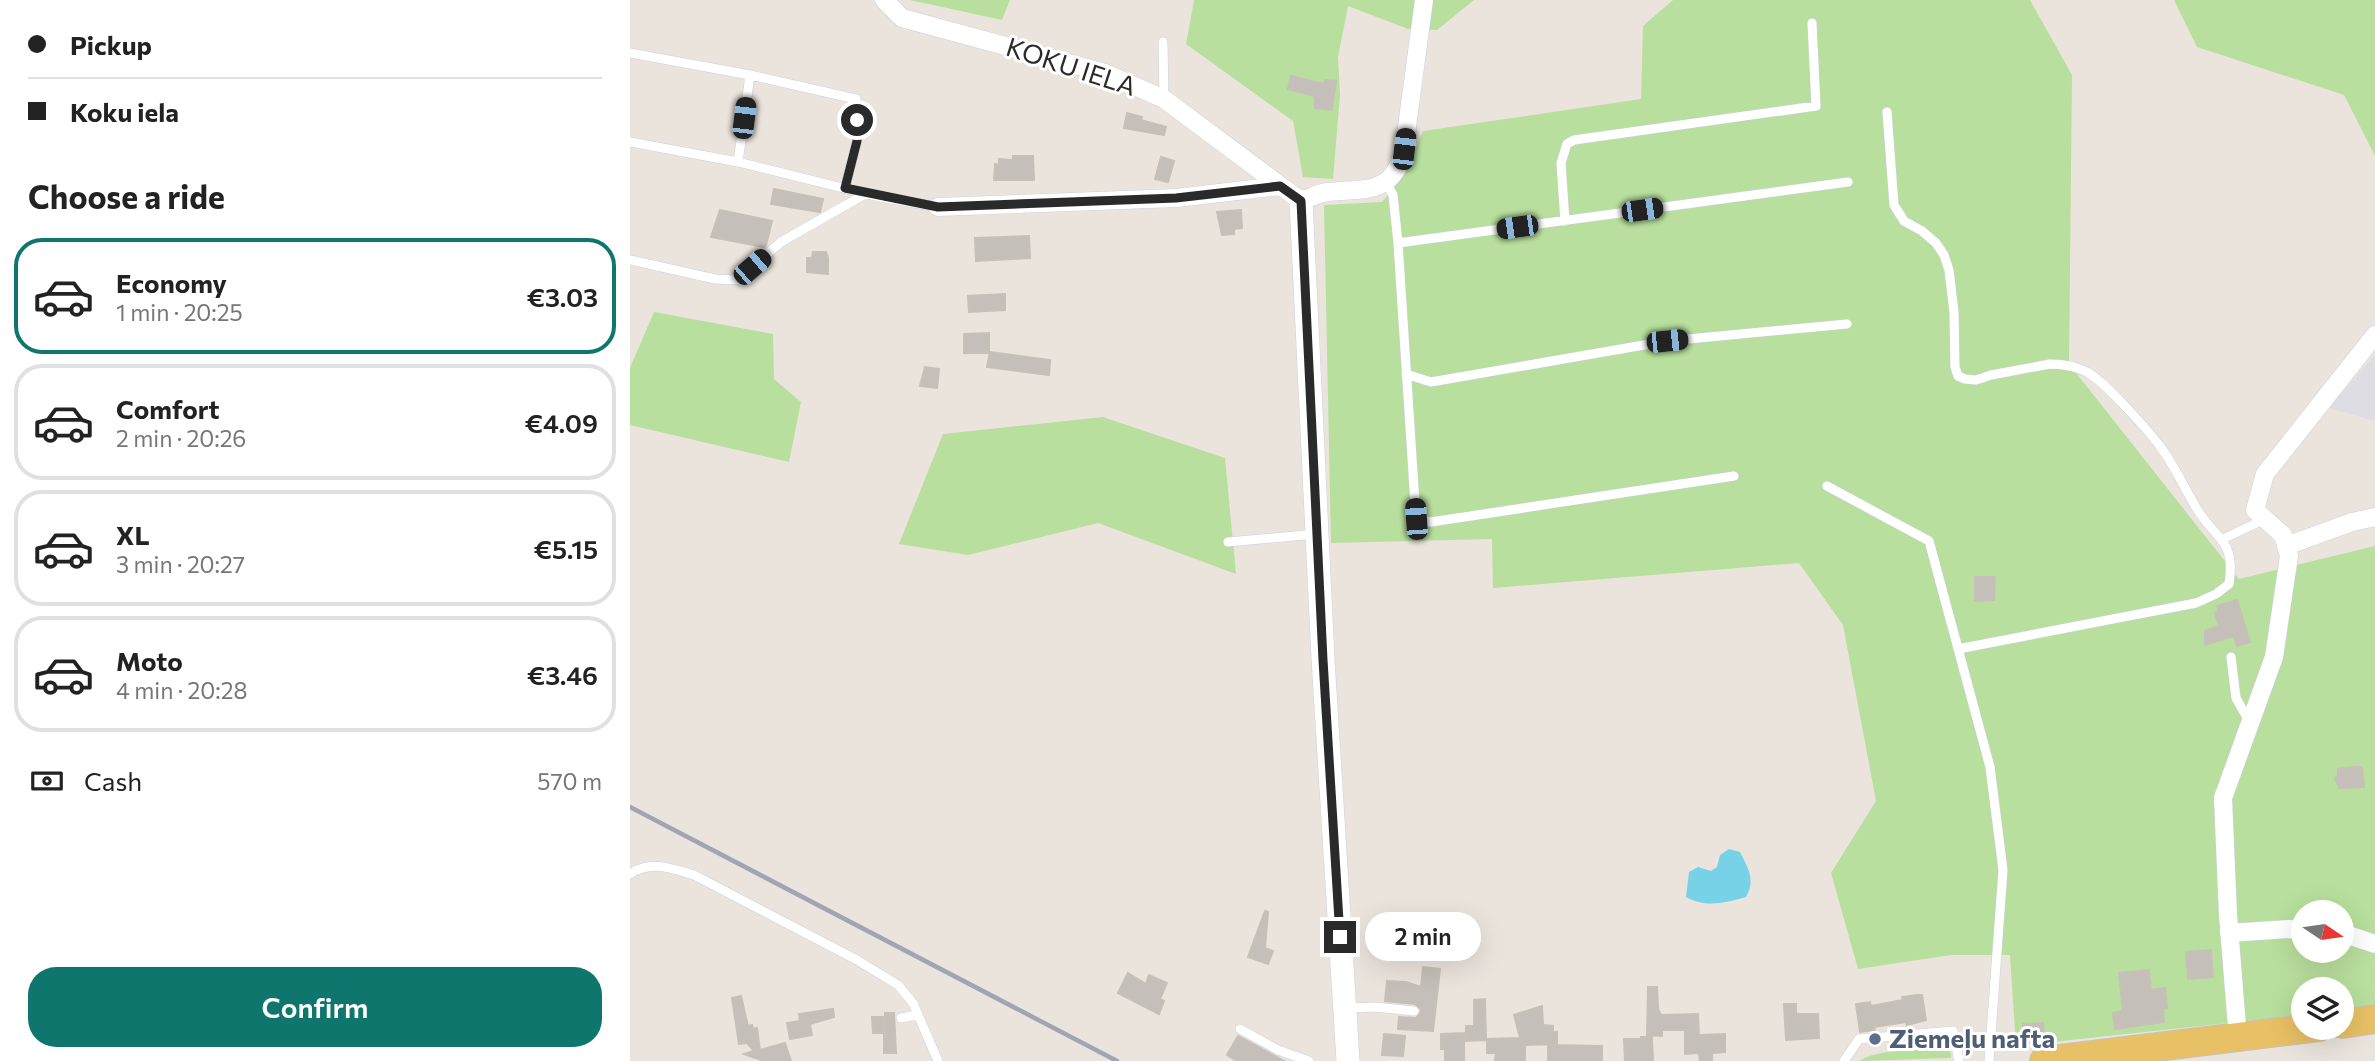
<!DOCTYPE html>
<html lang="en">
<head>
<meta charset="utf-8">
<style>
	body { margin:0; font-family:Commissioner,sans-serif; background:#f2f2f2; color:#222; height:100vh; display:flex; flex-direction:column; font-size:26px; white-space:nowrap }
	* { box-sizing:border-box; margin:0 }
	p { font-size:23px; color:#767676 }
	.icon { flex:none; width:38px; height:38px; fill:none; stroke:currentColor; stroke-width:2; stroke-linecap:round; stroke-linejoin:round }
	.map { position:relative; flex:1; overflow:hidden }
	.drawer { display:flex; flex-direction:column; background:#fff; width:630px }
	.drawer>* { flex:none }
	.top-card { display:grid; align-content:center; height:154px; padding:0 28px; background:#fff }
	.needle { width:46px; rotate:103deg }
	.buttons { position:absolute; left:1661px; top:900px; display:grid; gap:14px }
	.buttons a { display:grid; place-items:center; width:63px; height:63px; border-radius:50%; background:#fff; box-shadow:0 7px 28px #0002; font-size:35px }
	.end { position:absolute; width:32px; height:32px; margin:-16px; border:9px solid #2a2a2a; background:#fff; box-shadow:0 0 0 4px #fff }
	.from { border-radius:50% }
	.bubble { position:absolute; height:49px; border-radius:24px; background:#fff; box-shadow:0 7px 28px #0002; font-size:23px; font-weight:600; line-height:49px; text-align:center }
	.car { position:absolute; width:21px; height:42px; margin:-21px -10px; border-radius:9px; box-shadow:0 0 5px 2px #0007; background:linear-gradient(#222 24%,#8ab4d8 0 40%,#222 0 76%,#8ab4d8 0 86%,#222 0) }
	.top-card b { display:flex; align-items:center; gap:24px; height:66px; font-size:26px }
	.top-card b+b { border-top:2px solid #e0e0e0 }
	.top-card i { width:18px; height:18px; background:#222 }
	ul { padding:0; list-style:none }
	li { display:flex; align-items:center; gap:21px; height:116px; margin:0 14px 10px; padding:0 14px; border:4px solid #e0e0e0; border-radius:28px }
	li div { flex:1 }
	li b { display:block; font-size:26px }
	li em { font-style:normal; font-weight:600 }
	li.current { border-color:#0f766e }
	li>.icon { width:63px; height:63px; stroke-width:1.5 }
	h2 { padding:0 28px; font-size:32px; line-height:84px }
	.pay { display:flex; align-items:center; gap:18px; height:77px; padding:0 28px; font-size:26px }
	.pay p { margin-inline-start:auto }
	.action { display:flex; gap:14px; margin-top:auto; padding:14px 28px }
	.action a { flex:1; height:80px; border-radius:28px; background:#0f766e; color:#fff; font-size:28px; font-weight:600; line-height:80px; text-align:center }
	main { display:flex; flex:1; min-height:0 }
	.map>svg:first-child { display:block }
	.industrial { fill:#dfdde4 }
	.green { fill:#b8df9d; fill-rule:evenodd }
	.water { fill:#77d1e7 }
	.building { fill:#c4bfb9; stroke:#c7c0b7; stroke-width:2 }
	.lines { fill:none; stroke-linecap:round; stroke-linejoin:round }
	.service-casing { stroke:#ccd0db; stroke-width:10 }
	.minor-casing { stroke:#ccd0db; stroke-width:19 }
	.tertiary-casing { stroke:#ccd0db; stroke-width:24 }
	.primary-casing { stroke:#c3c3c3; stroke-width:30 }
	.service { stroke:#fff; stroke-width:9 }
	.minor { stroke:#fff; stroke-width:18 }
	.tertiary { stroke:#fff; stroke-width:23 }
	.primary { stroke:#e8c166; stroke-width:28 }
	.rail { stroke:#a0a4b3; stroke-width:4.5 }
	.route { stroke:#2a2a2a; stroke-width:9 }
	.service-dot { fill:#5c6f8a; stroke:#fff; stroke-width:2.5 }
	.labels { text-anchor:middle; stroke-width:6; stroke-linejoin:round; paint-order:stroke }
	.street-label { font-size:26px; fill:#2a2a2a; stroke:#fff }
	.service-label { font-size:26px; font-weight:bold; fill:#4e5e75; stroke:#fff; text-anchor:start }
</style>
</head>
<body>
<main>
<section class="drawer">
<div class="top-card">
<b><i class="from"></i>Pickup</b>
<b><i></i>Koku iela</b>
</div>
<h2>Choose a ride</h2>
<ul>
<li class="current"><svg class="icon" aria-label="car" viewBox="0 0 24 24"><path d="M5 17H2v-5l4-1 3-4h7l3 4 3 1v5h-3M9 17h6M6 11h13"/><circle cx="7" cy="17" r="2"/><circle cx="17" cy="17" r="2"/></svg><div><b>Economy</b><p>1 min · 20:25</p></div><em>€3.03</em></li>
<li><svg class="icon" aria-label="car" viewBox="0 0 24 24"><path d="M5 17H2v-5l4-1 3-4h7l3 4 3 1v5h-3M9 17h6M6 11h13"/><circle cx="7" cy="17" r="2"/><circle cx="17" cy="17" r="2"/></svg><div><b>Comfort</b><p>2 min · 20:26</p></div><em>€4.09</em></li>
<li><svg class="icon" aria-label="car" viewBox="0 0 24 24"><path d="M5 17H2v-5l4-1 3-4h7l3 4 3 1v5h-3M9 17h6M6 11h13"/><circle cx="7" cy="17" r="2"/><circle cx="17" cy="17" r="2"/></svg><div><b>XL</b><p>3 min · 20:27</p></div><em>€5.15</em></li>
<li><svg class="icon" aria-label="car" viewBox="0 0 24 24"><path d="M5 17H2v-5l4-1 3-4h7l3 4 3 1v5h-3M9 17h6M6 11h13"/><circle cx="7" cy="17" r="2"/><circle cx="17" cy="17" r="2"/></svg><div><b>Moto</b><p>4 min · 20:28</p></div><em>€3.46</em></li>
</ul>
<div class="pay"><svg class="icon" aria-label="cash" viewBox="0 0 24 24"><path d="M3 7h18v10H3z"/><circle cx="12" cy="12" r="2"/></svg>Cash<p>570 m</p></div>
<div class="action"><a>Confirm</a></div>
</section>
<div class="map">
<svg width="1745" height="1061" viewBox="0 0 1745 1061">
	<rect width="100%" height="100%" fill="#ebe4dd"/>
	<path class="industrial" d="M1745,355V421L1699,408Z"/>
	<path class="green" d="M280,0H380L372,20Z
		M564,0H844L807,30L778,29L718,6L708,57L710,95L703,179L673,177L663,121L556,44Z
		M1043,0H1400L1442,75L1439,364L1609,579L1745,546V1007L1712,1011V989H1673V1015L1386,1046L1380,955H1321L1228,969L1201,873L1246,801L1213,625L1169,563L863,588L862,539L701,543L694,205L752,202L775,174L793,131L1011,99L1013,26ZM1673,912H1712V950H1673Z
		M1544,0H1745V156L1714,95L1567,47Z
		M24,312L143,334L144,379L171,402L159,462L0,425V368Z
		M473,417L595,458L606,574L468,523L338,555L269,544L313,434Z
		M1314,1049L1321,1052V1058L1230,1061C1244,1049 1294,1050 1314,1049Z"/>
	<path class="water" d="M1099,849L1110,852C1118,868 1126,880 1116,897C1095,903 1076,908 1056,897L1059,872L1068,867L1081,871L1087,867L1090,855Z"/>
	<path class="building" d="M661,76L694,84L695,80L706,81L702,110L685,108V96L658,89Z
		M497,113L512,117L511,120L536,127L534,135L494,128Z
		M383,156H403L404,180H364L365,164L369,165V159L383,160Z
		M531,157L544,161L538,182L525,179Z
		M144,189L193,199L190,212L141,204Z
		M90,210L142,221L136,245L134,247L81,237Z
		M611,210L612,228L604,229V234L592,235L587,212Z
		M399,236L400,258L346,261L345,238Z
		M183,252H196L198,258V274L177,272V258H182Z
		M375,294V310L339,312L338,296Z
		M359,333V353H334V334Z
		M360,352L420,360L419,375L357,367Z
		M295,367L309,369L307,388L290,386Z
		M1345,577H1365L1364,600L1345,601Z
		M1607,600L1620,642L1607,646L1604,636L1575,645V631L1589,626L1585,613L1589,611L1587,606Z
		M1725,767H1732L1734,787L1709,788L1705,779L1708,775V769Z
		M635,911L638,912L635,948L643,951L638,964L618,957Z
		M1581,950L1583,977L1558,979L1556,952Z
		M793,967L810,969L803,1031L768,1029L769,1017L786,1018L790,1014L791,1009L785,1004L755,1001L757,981L776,982L791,987Z
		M1519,970L1521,990L1535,988L1537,1008L1533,1009L1534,1022L1485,1029L1483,1013L1493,1011L1489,973Z
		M498,973L516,984L519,975L537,983L530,999L534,1001L529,1014L488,993Z
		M1018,987H1027L1028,1009L1031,1015L1068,1014L1069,1035L1095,1034V1052L1082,1053V1061H1070L1069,1053L1055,1054V1030H1032V1036L1017,1035Z
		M1287,995H1292L1296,1020L1277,1025L1276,1022L1244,1027L1245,1030L1230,1032L1226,1004L1240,1002L1241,1006L1273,1000L1272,997Z
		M111,996L118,1026L122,1025L123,1029L127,1028L130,1050L155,1043L161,1061H134L114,1054L124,1051L117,1043L109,1044L102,998Z
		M855,999L856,1040L836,1041V1026H844V1000Z
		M1154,1004H1166V1014H1188L1189,1038L1156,1040Z
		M912,1006L913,1025L923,1026V1032H927V1044L895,1045V1061L865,1060L866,1053H857V1039L890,1038L884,1015Z
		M203,1009L204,1017L180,1024L182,1035L160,1039L157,1023L170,1021L169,1014Z
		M255,1013H264L266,1053H254V1033H243L242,1017H253L254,1031Z
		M1413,1023L1414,1040L1400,1041V1038H1394L1393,1024Z
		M834,1033V1060H815V1049H811V1034Z
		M754,1034L775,1036L773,1056L752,1055Z
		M608,1036L645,1056L654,1061H607L597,1055Z
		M1011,1037H1022L1023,1061H995L994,1039H1011Z
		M918,1045L972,1046V1061H918Z"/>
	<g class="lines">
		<defs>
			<path id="service" d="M533,42L534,99
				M0,53L120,75L226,99L227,141L215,188
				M1257,112L1264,205L1274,221L1292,231L1306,243L1314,255L1319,270L1324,312L1325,367L1328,376L1335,379L1346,380L1361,375L1420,364C1432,364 1447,367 1457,372C1475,382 1519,431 1532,449C1545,467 1555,489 1567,509C1586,541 1606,539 1599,584L1586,594L1566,603L1328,649
				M0,142L108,162L249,197L308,207
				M108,162L120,75
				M756,182L763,195L768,243L786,519L801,522L1104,476
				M935,221L931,163L937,144L944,140L1186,106L1182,23
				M768,243L1218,182
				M0,260L85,279L107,280L151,242L237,193
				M776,374L801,382L1037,341L1217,324
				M1197,486L1299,541L1360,767L1373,870L1359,1061
				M1593,539L1635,519
				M598,542L686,534
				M1601,657L1606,698L1619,721
				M0,874C21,860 40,868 64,875L227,960L268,985L283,1003L308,1061
				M716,1008L745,1007L784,1011
				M271,1018L288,1015
				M610,1029L648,1050L679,1061
				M1214,1061L1229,1039L1323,1031L1329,1061"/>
			<path id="minor" d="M254,0L272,18L475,73L534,99L671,201C680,198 689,193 697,192C735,188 763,196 774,149L794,0
				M308,207L546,198L650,186
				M1656,546L1722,522L1745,517
				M1599,933L1659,929L1673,930
				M1712,933L1745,944
				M1608,1039L1598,915L1593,798L1644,657L1659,556L1653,535L1625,510L1635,474L1745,335"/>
			<path id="tertiary" d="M671,201L693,659L718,1061"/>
			<path id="primary" d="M1712,1024L1745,1019
				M1414,1061L1689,1027"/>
		</defs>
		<use href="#service" class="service-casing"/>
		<use href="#minor" class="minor-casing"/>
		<use href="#tertiary" class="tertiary-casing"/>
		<use href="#primary" class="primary-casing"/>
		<use href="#service" class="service"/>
		<use href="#minor" class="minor"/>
		<use href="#tertiary" class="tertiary"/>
		<use href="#primary" class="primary"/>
		<path class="rail" d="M0,807L487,1061"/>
	</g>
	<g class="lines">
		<path class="route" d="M227,120V141L215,188L308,207L546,198L650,186L671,201L693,660L710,937"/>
	</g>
	<circle class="service-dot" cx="1245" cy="1039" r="7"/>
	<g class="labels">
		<g class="street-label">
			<text transform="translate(441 67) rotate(18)" y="9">KOKU IELA</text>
		</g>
		<g class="service-label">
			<text x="1259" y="1048">Ziemeļu nafta</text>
		</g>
	</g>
</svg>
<div class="buttons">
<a><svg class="needle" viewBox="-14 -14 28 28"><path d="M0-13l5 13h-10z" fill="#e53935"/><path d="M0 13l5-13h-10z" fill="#767676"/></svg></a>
<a><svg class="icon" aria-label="layers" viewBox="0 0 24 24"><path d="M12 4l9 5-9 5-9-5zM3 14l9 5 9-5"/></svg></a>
</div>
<i class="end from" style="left:227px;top:120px"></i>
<i class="end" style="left:710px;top:937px"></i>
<div class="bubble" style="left:735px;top:912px;width:116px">2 min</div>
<i class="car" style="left:114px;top:118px;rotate:7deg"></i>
<i class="car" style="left:774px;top:149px;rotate:7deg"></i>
<i class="car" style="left:1012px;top:210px;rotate:82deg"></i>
<i class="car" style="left:887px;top:227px;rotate:262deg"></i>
<i class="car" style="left:122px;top:267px;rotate:49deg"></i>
<i class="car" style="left:1037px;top:341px;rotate:84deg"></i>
<i class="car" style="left:786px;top:519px;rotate:356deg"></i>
</div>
</main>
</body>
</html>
